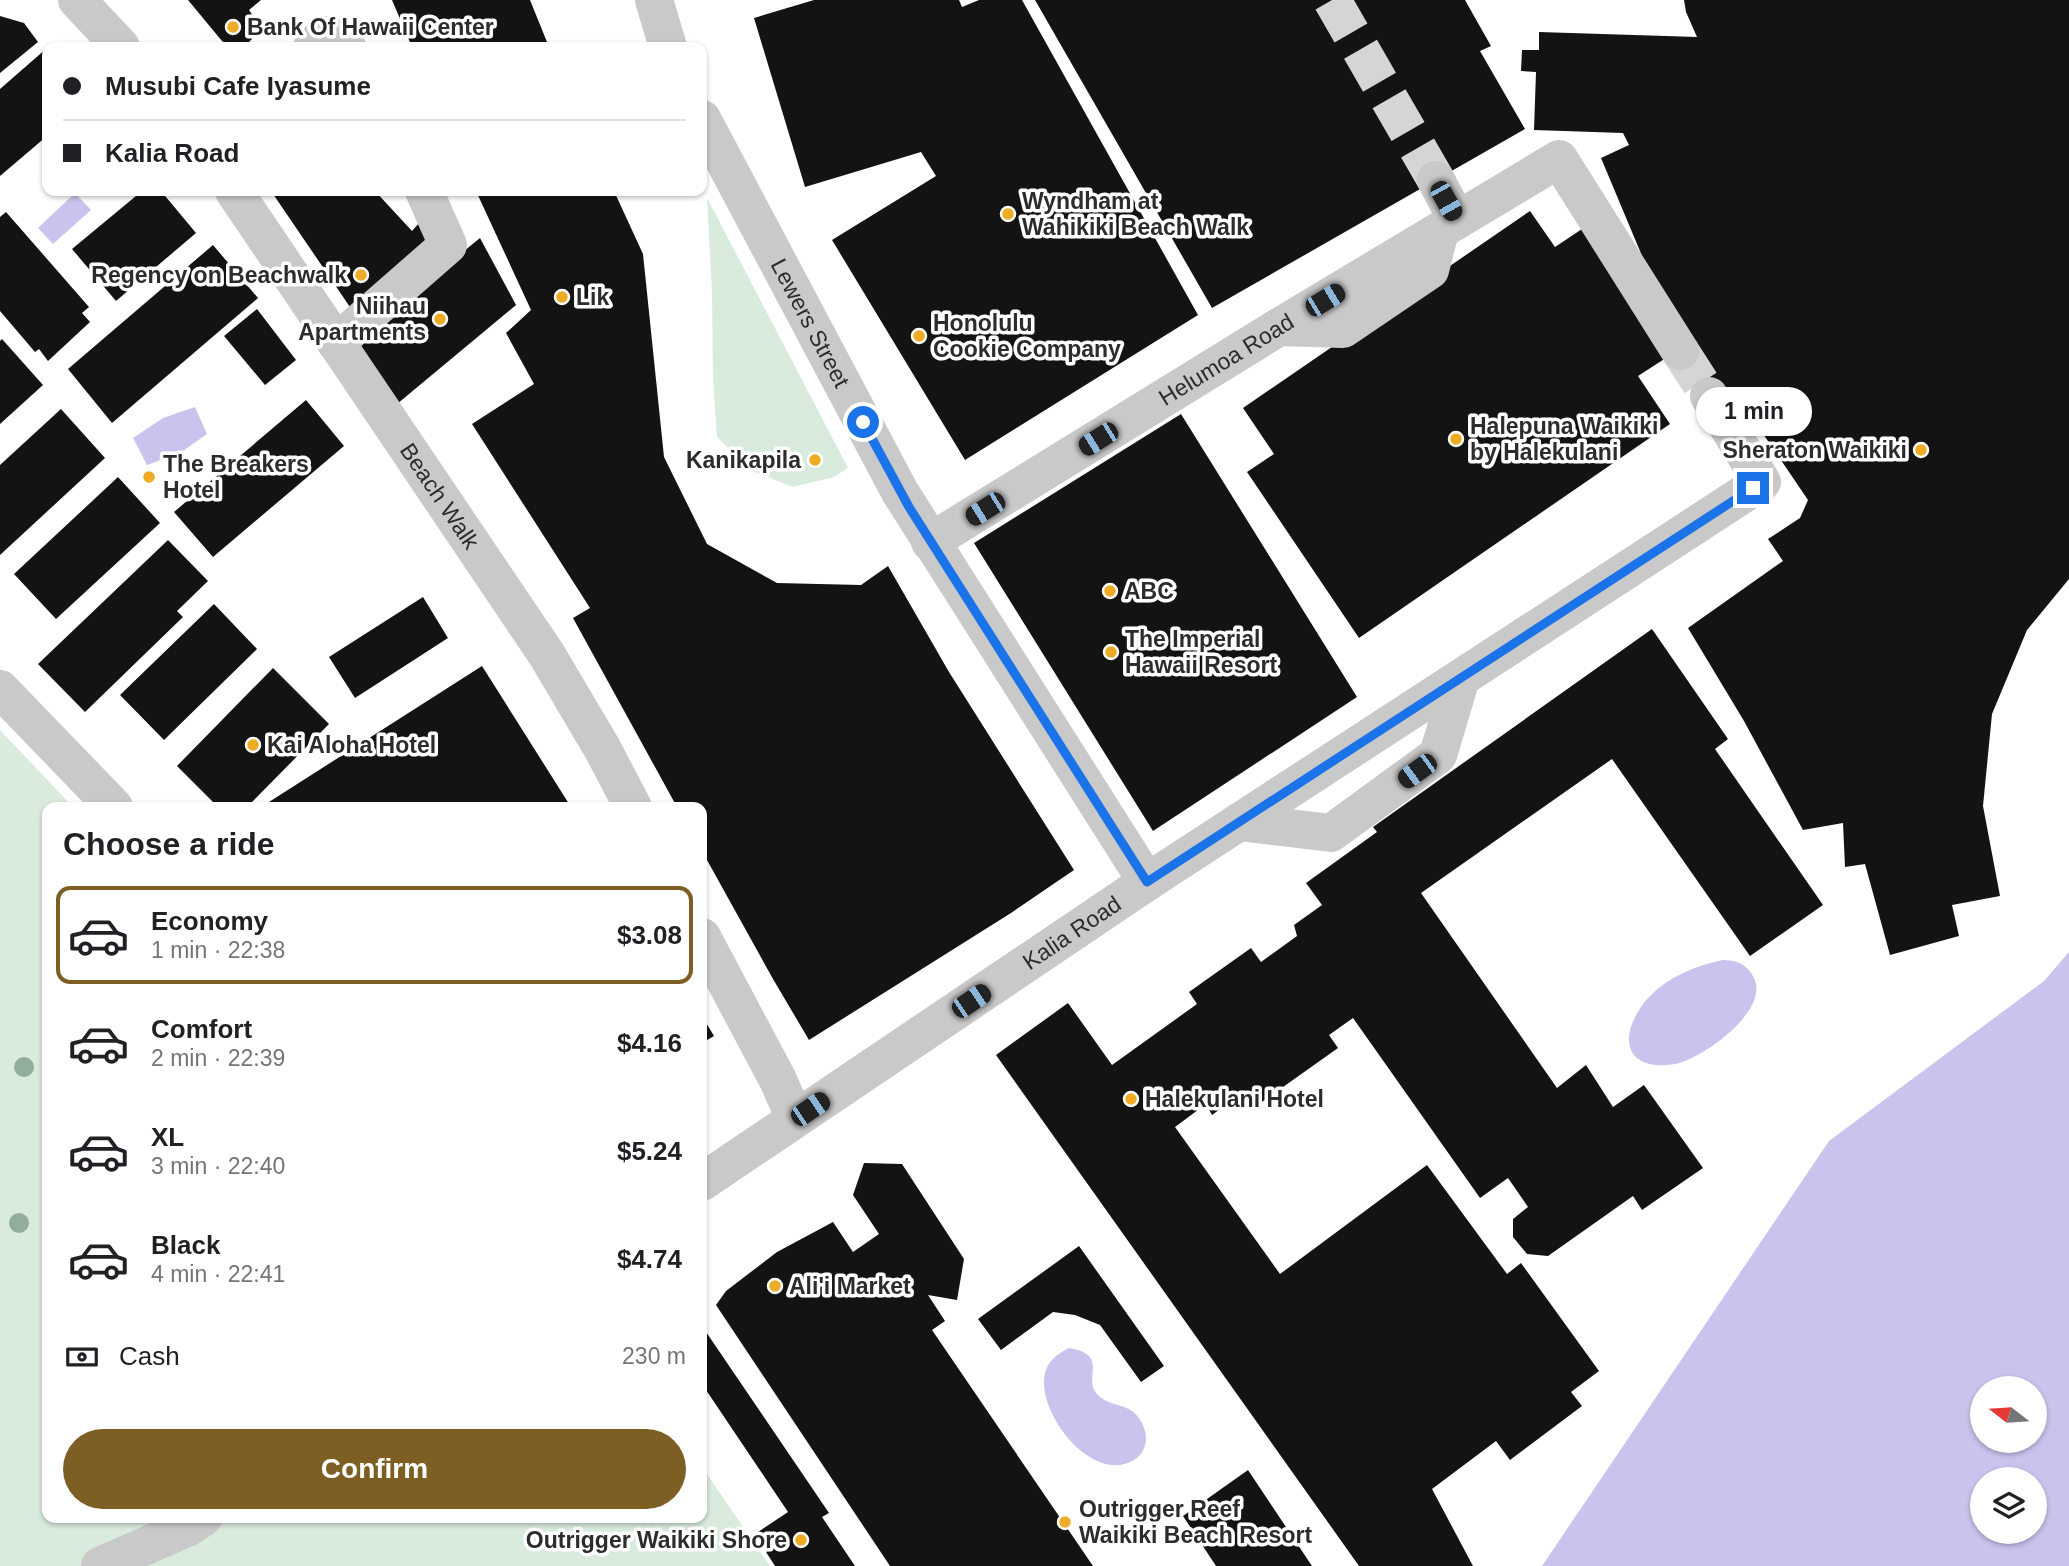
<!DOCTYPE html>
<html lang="en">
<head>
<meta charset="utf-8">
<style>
	body { margin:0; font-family:Helvetica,sans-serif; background:#f6f6f6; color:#202124; height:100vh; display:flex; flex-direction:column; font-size:26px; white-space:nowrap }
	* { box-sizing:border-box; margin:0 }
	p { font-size:23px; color:#757577 }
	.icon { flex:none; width:38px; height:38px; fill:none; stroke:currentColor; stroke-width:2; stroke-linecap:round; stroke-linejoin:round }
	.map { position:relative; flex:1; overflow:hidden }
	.details { position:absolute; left:42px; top:802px; width:665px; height:721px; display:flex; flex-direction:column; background:#fff; border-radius:14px; box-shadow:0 2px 5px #0004 }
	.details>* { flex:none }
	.banner { position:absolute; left:42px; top:42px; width:665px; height:154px; border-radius:14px; box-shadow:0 2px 5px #0004; display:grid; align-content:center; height:154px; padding:0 21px; background:#fff }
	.needle { width:46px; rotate:287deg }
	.fabs { position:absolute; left:1970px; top:1376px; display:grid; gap:14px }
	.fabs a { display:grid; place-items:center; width:77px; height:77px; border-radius:50%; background:#fff; box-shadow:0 2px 5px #0004; font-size:35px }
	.end { position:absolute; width:32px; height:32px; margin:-16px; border:9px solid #1a73e8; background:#fff; box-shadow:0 0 0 4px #fff }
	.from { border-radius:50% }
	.bubble { position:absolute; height:49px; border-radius:24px; background:#fff; box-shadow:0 2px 5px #0004; font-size:23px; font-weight:700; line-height:49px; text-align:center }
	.car { position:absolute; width:21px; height:42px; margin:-21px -10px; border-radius:9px; box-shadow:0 0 5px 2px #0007; background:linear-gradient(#222 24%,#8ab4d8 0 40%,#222 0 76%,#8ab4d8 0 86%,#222 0) }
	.banner b { display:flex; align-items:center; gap:24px; height:66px; font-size:26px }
	.banner b+b { border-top:2px solid #e0e0e0 }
	.banner i { width:18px; height:18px; background:#202124 }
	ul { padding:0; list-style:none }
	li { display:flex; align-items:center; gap:21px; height:98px; margin:0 14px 10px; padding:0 7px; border:4px solid transparent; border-radius:14px }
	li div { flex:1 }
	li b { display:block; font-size:26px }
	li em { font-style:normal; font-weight:700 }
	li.on { border-color:#7d5f24 }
	li>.icon { width:63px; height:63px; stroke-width:1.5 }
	h2 { padding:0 21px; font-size:32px; line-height:84px }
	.pay { display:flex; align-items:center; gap:18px; height:77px; padding:0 21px; font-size:26px }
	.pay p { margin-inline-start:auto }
	.action { display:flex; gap:14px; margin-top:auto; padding:14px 21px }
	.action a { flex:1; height:80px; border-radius:42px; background:#7d5f24; color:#fff; font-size:28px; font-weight:700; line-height:80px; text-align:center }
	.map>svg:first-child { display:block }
	.green { fill:#d9ebdd }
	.water { fill:#c9c3ed; fill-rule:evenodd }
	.building { fill:#131313 }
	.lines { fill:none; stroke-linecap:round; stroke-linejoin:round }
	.minor-tunnel { stroke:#d5d5d5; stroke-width:38; stroke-dasharray:38 19; stroke-linecap:butt }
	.minor { stroke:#c9c9c9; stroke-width:38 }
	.tree { fill:#92ad99 }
	.route { stroke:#1a73e8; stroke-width:9 }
	.poi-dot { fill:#eeab24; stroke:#fff; stroke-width:2.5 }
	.labels { text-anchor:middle; stroke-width:7; stroke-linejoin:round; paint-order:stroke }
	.poi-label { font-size:23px; font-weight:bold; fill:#2c2c2c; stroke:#fff; text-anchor:start }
	.street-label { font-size:23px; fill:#2c2c2c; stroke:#fff }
</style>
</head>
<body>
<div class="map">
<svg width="2069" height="1566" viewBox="0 0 2069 1566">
	<rect width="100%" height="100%" fill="#fff"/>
	<path class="green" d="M707,198L848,468L834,477L793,487L750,470L717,437L713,379L712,292Z
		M0,730L73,807H47V1517H702V1467L770,1566H0Z"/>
	<path class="water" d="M75,193L91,210L53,244L38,228Z
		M195,407L207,434L180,453L147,465L133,438L163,418Z
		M2069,952V1566H1542L1829,1141L2044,981ZM1983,1388H2035V1440H1983ZM1983,1479H2035V1531H1983Z
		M1723,960C1735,960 1744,963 1751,973C1777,1006 1703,1059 1675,1064C1629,1072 1617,1042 1641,1007C1660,980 1693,966 1723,960Z
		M1069,1348C1111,1355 1081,1379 1098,1395C1112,1409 1131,1401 1142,1423C1144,1428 1146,1433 1146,1438C1146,1445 1143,1453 1138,1457C1096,1491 1032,1410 1046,1370C1050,1359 1059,1353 1069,1348Z"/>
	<path class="building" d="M188,0H261L249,10L257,22L256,31L252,39L248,43L231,47L222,41Z
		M392,0H530L549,47H412Z
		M814,0H959L962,7L979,0H1022L1198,315L965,460L832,240L936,176L921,152L805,187L754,18Z
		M1035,0H1465L1491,46L1480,51L1525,129L1212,308Z
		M1684,0H2069V579L2027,630L1992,714L1983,806L2000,896L1952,905L1959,936L1890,955L1865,864L1845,867L1843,823L1803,830L1744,721L1688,628L1783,561L1768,539L1800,518L1808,500L1732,388L1702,399L1601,158L1629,145L1623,133L1534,130L1536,72L1521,71L1522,50H1539V32L1697,37L1686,12Z
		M0,16L24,23L38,42L0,73Z
		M47,48V136L0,176V89Z
		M142,191H161L196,233L116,301L72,249Z
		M271,191H375L412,231L420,222L437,239L352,310Z
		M476,191H614L643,254L664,457L707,544L777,583L861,585L888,566L949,672L1074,870L1011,913L809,1040L773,979L702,851V807H677L573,618L590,608L472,424L534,384L506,333L531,310Z
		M1530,211L1555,247L1582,229L1669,356L1638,376L1670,424L1359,638L1247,472L1274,454L1243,408Z
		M6,212L89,307L82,313L90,322L48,361L39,349L35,352L0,311V217Z
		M480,238L516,305L397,404L356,339Z
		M213,245L258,298L112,423L68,369Z
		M257,309L296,360L265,385L224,336Z
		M2,339L43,385L0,424V341Z
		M306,400L344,446L213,557L174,512Z
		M61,409L105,458L0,555V465Z
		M1181,414L1357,697L1153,831L974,543Z
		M118,477L160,523L56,619L14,574Z
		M168,540L208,581L177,611L183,617L85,712L38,664Z
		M423,597L448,638L355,698L329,657Z
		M214,604L257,649L164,740L120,695Z
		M1652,629L1728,739L1715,749L1823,905L1750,956L1612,759L1421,893L1557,1088L1586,1065L1613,1107L1644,1085L1703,1168L1642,1210L1633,1196L1548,1256L1527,1254L1513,1237V1219L1528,1207L1508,1178L1480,1198L1353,1018L1329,1035L1338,1048L1252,1109L1241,1094L1212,1115L1206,1104L1175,1127L1280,1274L1427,1165L1507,1274L1521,1263L1599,1371L1571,1392L1582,1406L1510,1460L1496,1441L1432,1489L1473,1566H1359L996,1055L1068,1003L1112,1065L1197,1004L1189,992L1251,948L1261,962L1297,936L1294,925L1322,905L1306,883L1377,832L1373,827Z
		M482,666L571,807H272L269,802Z
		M273,668L329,724L247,807H218L177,766Z
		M702,1016L714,1036L702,1043Z
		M864,1163L902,1164L964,1259L957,1300L928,1295L945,1321L932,1330L1093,1566H890L716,1305L726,1291L777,1252L833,1222L853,1252L879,1234L853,1195Z
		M1079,1246L1164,1366L1141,1382L1100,1325L1075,1315L1053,1312L1001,1350L978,1319Z
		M702,1326L829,1513L822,1517L855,1566H775L766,1552L770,1549L758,1532L788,1512L702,1384Z
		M1248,1470L1312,1566H1216L1183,1516Z"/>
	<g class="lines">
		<path class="minor-tunnel" d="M1332,0L1436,180
			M1680,351L1709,396"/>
		<g class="minor">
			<path d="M77,0L121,47"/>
			<path d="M654,0L668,47"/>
			<path d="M312,47L325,35L343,40L347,47"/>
			<path id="s1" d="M702,119L900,492L1147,882"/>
			<path d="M1436,180L1457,220"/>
			<path id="s2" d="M234,191L547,655L602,748L633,807"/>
			<path d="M1279,327L1343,329L1430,270L1440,231"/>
			<path d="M336,343L448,245L424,191"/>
			<path id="s3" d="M930,542L1279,327L1559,159L1680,351"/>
			<path d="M0,689L114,807"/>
			<path d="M1239,822L1331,833L1438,755L1461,678"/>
			<path d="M702,937L778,1080L795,1119"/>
			<path id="s4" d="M702,1182L1147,882L1762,482L1709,396"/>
			<path d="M100,1566L189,1527L204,1517"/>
		</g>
	</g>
	<g class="tree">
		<circle cx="24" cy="1067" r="10"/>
		<circle cx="19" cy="1223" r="10"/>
	</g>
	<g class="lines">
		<path class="route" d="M863,422L909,507L1147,882L1753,488"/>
	</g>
	<g class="poi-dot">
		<circle cx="233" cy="27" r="7"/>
		<circle cx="1008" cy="214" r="7"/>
		<circle cx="361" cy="275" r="7"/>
		<circle cx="562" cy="297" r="7"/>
		<circle cx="440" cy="319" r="7"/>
		<circle cx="919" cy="336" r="7"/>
		<circle cx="1456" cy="439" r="7"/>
		<circle cx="1921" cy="450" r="7"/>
		<circle cx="815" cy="460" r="7"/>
		<circle cx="149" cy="477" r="7"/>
		<circle cx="1110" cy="591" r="7"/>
		<circle cx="1111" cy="652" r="7"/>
		<circle cx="253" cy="745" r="7"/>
		<circle cx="1131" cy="1099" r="7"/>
		<circle cx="775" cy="1286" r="7"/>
		<circle cx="1065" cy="1522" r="7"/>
		<circle cx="801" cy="1540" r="7"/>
	</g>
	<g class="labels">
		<g class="poi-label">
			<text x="247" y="35">Bank Of Hawaii Center</text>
			<text x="1022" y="209">Wyndham at<tspan x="1022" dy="26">Wahikiki Beach Walk</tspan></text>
			<text x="347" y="283" text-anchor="end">Regency on Beachwalk</text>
			<text x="576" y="305">Lik</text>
			<text x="426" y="314" text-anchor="end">Niihau<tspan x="426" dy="26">Apartments</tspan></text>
			<text x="933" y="331">Honolulu<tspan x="933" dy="26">Cookie Company</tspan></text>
			<text x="1470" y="434">Halepuna Waikiki<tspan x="1470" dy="26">by Halekulani</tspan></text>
			<text x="1907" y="458" text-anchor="end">Sheraton Waikiki</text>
			<text x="801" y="468" text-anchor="end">Kanikapila</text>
			<text x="163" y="472">The Breakers<tspan x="163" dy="26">Hotel</tspan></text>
			<text x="1124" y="599">ABC</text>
			<text x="1125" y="647">The Imperial<tspan x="1125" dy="26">Hawaii Resort</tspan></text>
			<text x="267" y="753">Kai Aloha Hotel</text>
			<text x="1145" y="1107">Halekulani Hotel</text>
			<text x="789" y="1294">Ali'i Market</text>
			<text x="1079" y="1517">Outrigger Reef<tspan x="1079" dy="26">Waikiki Beach Resort</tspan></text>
			<text x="787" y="1548" text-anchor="end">Outrigger Waikiki Shore</text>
		</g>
		<g class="street-label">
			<text dy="8" stroke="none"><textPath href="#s1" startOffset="231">Lewers Street</textPath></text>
			<text dy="8" stroke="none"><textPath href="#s3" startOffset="348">Helumoa Road</textPath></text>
			<text dy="8" stroke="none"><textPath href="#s2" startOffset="368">Beach Walk</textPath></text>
			<text dy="8" stroke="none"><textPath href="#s4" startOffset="446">Kalia Road</textPath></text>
		</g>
	</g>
</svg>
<div class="fabs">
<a><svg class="needle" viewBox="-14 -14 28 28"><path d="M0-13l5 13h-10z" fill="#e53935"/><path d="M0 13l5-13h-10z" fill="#757577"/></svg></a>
<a><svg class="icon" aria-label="layers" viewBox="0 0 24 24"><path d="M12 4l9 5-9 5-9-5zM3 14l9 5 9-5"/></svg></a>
</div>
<i class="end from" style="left:863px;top:422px"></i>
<i class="end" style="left:1753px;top:488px"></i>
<div class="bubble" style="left:1696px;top:387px;width:116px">1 min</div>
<i class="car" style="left:1446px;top:201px;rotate:151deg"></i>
<i class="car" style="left:1325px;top:300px;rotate:59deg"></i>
<i class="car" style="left:1098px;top:439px;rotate:238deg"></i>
<i class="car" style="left:985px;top:509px;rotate:238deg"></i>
<i class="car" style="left:1417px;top:771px;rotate:234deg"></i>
<i class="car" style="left:971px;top:1001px;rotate:56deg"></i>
<i class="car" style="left:810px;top:1109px;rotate:56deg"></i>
<div class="banner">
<b><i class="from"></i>Musubi Cafe Iyasume</b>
<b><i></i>Kalia Road</b>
</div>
<section class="details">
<h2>Choose a ride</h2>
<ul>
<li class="on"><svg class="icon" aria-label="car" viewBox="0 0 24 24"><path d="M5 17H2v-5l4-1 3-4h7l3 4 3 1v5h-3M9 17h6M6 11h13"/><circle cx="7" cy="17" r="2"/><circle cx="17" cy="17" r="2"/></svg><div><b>Economy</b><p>1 min · 22:38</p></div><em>$3.08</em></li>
<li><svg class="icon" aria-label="car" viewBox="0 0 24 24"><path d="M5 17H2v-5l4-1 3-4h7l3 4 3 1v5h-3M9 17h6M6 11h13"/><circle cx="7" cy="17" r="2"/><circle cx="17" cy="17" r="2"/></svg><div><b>Comfort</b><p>2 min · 22:39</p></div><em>$4.16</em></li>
<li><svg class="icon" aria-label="car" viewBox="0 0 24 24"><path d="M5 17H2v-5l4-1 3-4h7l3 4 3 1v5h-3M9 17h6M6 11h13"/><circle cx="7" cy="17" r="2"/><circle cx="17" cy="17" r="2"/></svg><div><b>XL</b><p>3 min · 22:40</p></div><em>$5.24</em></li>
<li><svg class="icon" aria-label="car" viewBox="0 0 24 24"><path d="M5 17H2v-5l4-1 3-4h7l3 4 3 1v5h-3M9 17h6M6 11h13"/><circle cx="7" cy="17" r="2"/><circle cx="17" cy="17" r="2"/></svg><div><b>Black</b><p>4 min · 22:41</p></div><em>$4.74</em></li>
</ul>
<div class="pay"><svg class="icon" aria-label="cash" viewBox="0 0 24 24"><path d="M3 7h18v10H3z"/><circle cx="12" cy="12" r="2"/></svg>Cash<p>230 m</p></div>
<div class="action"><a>Confirm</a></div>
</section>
</div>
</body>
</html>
